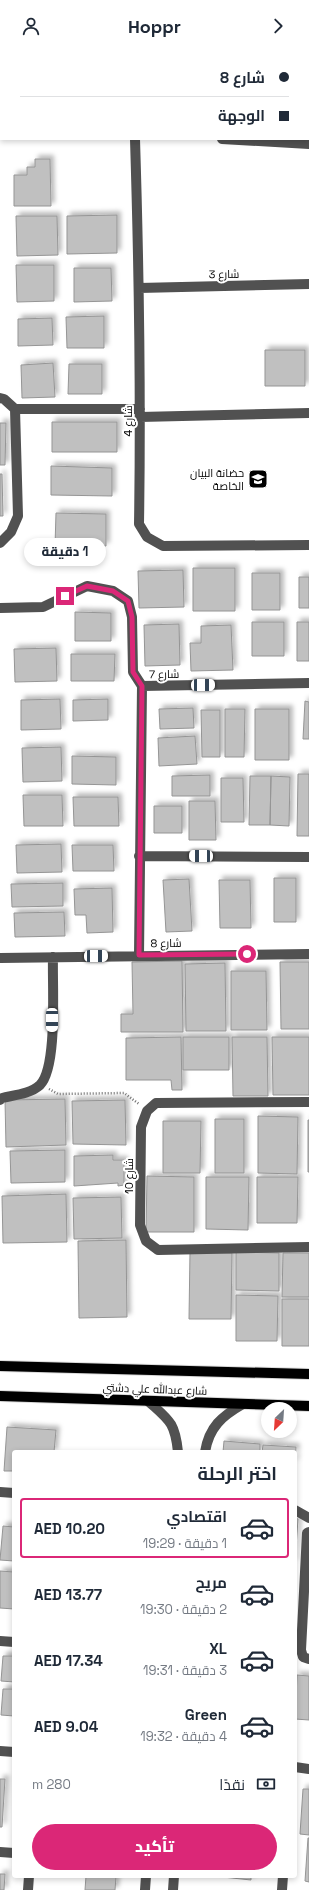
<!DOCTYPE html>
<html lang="ar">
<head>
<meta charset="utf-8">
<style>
	body { margin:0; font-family:"Space Grotesk",Cairo,sans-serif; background:#f2f2f3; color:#1f2937; direction:rtl; height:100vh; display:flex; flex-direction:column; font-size:15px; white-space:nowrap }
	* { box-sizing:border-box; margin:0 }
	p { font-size:13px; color:#747a83 }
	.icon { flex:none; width:22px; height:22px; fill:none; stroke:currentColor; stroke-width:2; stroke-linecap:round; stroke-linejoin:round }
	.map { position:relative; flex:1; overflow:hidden; direction:ltr }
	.details { position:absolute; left:12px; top:1398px; width:285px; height:428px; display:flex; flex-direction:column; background:#fff; border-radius:4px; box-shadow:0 2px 6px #0003; direction:rtl }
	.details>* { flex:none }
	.banner { position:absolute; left:0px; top:0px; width:309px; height:88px; box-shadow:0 2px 6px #0003; direction:rtl; display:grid; align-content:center; height:88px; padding:0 20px; background:#fff }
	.needle { width:26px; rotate:205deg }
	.buttons { position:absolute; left:261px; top:1350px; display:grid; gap:8px }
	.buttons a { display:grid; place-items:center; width:36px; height:36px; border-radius:50%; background:#fff; box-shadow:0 2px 6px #0003; font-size:20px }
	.end { position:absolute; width:18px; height:18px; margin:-9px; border:5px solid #db2777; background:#fff; box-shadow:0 0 0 2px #fff }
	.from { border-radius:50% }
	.bubble { position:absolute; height:28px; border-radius:14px; background:#fff; box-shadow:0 2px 6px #0003; font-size:13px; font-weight:800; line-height:28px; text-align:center; direction:rtl }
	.car { position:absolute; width:12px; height:24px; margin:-12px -6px; border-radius:5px; box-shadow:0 0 3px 1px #0007; background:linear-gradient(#fff 24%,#345 0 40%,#fff 0 76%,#345 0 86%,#fff 0) }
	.banner b { display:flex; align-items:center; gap:14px; height:38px; font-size:15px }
	.banner b+b { border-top:1px solid #e0e1e3 }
	.banner i { width:10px; height:10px; background:#1f2937 }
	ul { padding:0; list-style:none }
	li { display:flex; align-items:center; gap:12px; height:60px; margin:0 8px 6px; padding:0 12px; border:2px solid transparent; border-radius:4px }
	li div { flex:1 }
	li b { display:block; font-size:15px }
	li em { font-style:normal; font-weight:800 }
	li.current { border-color:#db2777 }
	li>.icon { width:36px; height:36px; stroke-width:1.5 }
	h2 { padding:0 20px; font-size:18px; line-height:48px }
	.pay { display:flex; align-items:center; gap:10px; height:44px; padding:0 20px; font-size:15px }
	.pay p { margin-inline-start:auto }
	.button { display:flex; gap:8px; margin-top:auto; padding:8px 20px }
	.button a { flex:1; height:46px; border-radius:24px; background:#db2777; color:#fff; font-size:16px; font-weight:800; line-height:46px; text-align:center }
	header { display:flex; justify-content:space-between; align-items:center; height:52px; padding:0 20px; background:#fff; font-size:18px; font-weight:800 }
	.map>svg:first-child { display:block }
	.building { fill:#c0c0c0; stroke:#959595; filter:url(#shadow) }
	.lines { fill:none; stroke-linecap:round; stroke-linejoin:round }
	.major-casing { stroke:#dbdbdb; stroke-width:12 }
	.path { stroke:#737373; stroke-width:2.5; stroke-dasharray:1 2; stroke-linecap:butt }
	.minor { stroke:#515151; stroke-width:10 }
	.major { stroke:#000; stroke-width:10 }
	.route { stroke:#db2777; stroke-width:5 }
	.labels { text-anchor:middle; stroke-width:4; stroke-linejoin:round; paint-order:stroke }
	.street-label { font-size:11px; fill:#000; stroke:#fff }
	.poi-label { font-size:11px; fill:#000; stroke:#fff; text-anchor:end }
</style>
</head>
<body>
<header><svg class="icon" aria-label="forward" viewBox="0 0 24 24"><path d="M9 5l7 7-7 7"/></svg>Hoppr<svg class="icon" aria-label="person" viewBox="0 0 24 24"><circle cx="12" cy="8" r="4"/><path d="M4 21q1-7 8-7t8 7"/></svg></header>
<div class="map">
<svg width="309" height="1838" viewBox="0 0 309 1838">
	<defs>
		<filter id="shadow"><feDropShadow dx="3.5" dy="-3.5" stdDeviation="2" flood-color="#0004"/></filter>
	</defs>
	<rect width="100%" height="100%" fill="#fff"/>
	<path class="building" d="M30,0H63L30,1Z
		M35,107H50L51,154H14V123H27V115H35Z
		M117,163V201L67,202V164Z
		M16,164H57L58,203L17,204Z
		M16,213H54V249L17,250Z
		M74,216H111L112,249L74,250Z
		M104,264V296H67L66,265Z
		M52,266L53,293L18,294V267Z
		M265,298H305V334H265Z
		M53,311L55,345L22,346L21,313Z
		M69,312H102V342H68Z
		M52,370H117V400H52Z
		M0,371H6L5,413H0Z
		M51,414L112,416V444L51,443Z
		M0,422H2L3,464H0Z
		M56,461L106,462V494H55Z
		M193,516H235V559H193Z
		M183,518L184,555L139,556L138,519Z
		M252,521H280V558H252Z
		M299,525H309V556H299Z
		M75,560L111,561V589H75Z
		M252,570H284V604H252Z
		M297,570H309V609H297Z
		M179,572L180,613L145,614L144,573Z
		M231,573L233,618L191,619L190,591H201V574Z
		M56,596L57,629L15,630L14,597Z
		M71,602H115L114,629H71Z
		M60,647L61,677L21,678V648Z
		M108,647V668L73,669V648Z
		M305,649L309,650V687H303Z
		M193,656L194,676L160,677L159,657Z
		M225,657H245L244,705H225Z
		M255,657H289V708H255Z
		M201,658H220V705H202Z
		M195,684L197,712L159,714L158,686Z
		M61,695L62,729L23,730L22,696Z
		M72,704L116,705V733L72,732Z
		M298,722H309V784H297Z
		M210,723V744H172V724Z
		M250,724H271L270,773H249Z
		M271,724L290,725L289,774L270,773Z
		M221,726H243L244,770H221Z
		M23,743H62L63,774H24Z
		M73,745H118L119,774H74Z
		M189,749H215L216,788H189Z
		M154,754H182V781H154Z
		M61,792L62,820L17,821L16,793Z
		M72,793H113L114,819H73Z
		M274,826H296V870H274Z
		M189,827L192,879L166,880L163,828Z
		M219,828H250L251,876H220Z
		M63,831V854L12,855L11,832Z
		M112,836L113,880L87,881L86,863H75L74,837Z
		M64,860L65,884L15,885L14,861Z
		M182,909L183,980H121V962H133L132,910Z
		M280,910H309V977H281Z
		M225,911L226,979H186L185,912Z
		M231,919H266L267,978H231Z
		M181,985L182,1038H172L171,1028H126V986Z
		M183,985H229V1018H183Z
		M232,985H267L268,1044H233Z
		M272,985H309V1043H273Z
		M65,1047L66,1093L6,1095L5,1048Z
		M125,1048L126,1093L73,1092L72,1049Z
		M258,1064L298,1065L297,1122L258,1121Z
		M215,1067H244V1121H215Z
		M308,1068H309V1120H308Z
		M163,1069H201L200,1121H163Z
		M65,1098V1130L11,1131L10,1099Z
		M113,1103V1108H124V1133L118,1134V1131L74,1134V1104Z
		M147,1124L194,1125V1180H146Z
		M206,1125H249L248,1178L206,1177Z
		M257,1125H298L297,1171H257Z
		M66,1142L67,1190L3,1191L2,1144Z
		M121,1145L122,1186L74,1187L73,1146Z
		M126,1188L127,1265L79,1266L78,1189Z
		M190,1200L232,1201L231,1267H189Z
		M236,1200L279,1201V1239L236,1238Z
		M283,1201H309V1245H282Z
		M236,1243L278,1244L277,1289H236Z
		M282,1247H309V1294H282Z
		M7,1375L56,1378L54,1400H14V1419H4Z
		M224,1389L260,1392V1400H223Z
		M263,1393L296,1395L295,1411V1400H262Z
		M295,1466L298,1467L295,1511Z
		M3,1474L14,1475V1509L0,1508Z
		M0,1519L14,1520V1557L0,1556Z
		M3,1604H14V1630L1,1629Z
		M297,1623L309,1624V1668L295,1667Z
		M3,1637H14V1664L1,1663Z
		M0,1727H5L2,1775H0Z
		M303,1737H309V1783L300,1782Z
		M308,1786H309V1830L305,1829Z
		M0,1822H5L4,1838H0Z
		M86,1824L116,1825L115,1838H85Z
		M213,1824H251V1828Z"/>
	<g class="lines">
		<defs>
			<path id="major" d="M0,1314L309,1322
				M0,1344L309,1354"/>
		</defs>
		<use href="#major" class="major-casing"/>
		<path class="path" d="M49,1037L58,1042L124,1041L139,1052"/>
		<path class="minor" d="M113,1V0
			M308,41L309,23
			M0,74H1
			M135,87C139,216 141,344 139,472L147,485L163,494L309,493
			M222,87L309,92
			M139,236L309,232
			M0,346L4,347L15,357L18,464L11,480L0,491
			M15,357H140
			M140,365L309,361
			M0,556L43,555L87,534L113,539L128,549L132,565L133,620L142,634
			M142,634L309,631
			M139,804L309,805
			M139,903L142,634
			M0,906L309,902
			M0,1048L2,1046C15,1043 30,1042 40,1033C58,1015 52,932 53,905
			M309,1050L156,1051L147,1059L141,1075L140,1173L146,1189L158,1198L309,1195
			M148,1349C169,1368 175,1370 178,1400
			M205,1400C209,1375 222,1364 243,1352
			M0,1440L14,1441
			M295,1458L309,1466
			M309,1480L307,1481L301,1598L303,1605L309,1607
			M0,1589L14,1590
			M0,1699L14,1700
			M295,1715L309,1717
			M0,1800L14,1801
			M28,1838L29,1824
			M145,1838L146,1824
			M173,1838L174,1824
			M282,1838L283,1824"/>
		<use href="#major" class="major"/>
	</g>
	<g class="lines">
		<path class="route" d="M65,544L87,534L113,539L128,549L132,565L133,620L142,634L139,903L247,902"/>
	</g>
	<defs>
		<symbol id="school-square" viewBox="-11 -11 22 22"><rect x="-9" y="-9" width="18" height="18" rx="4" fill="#000" stroke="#fff"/><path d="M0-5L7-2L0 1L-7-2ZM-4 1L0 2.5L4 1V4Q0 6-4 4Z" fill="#fff"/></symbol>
	</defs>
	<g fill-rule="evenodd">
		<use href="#school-square" x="247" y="416" width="22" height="22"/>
	</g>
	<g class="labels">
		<g class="street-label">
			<text transform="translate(224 222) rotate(-1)" y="4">شارع 3</text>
			<text transform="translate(128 369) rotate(-90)" y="4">شارع 4</text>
			<text transform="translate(164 622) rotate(-1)" y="4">شارع 7</text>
			<text transform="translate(166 891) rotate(-1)" y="4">شارع 8</text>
			<text transform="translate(129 1124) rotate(-90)" y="4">شارع 10</text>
			<text transform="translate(155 1337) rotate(2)" y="4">شارع عبدالله علي دشتي</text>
		</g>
		<g class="poi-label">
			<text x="244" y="425">حضانة البيان<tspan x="244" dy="13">الخاصة</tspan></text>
		</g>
	</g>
</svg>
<div class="buttons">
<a><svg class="needle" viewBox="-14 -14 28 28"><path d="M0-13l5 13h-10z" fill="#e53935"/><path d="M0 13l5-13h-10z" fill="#747a83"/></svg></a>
</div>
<i class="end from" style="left:247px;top:902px"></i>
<i class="end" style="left:65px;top:544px"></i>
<div class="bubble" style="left:24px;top:486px;width:82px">1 دقيقة</div>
<i class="car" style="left:203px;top:633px;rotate:89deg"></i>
<i class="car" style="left:201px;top:804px;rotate:271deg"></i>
<i class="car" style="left:96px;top:904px;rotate:89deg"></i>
<i class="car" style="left:52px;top:968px;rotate:180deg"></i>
<div class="banner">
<b><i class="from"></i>شارع 8</b>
<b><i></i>الوجهة</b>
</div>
<section class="details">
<h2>اختر الرحلة</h2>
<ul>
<li class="current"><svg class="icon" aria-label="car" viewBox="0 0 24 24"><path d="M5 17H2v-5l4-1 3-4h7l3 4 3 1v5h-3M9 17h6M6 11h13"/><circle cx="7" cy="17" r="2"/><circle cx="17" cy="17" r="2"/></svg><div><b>اقتصادي</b><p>1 دقيقة · 19:29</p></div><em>AED 10.20</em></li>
<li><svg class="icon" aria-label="car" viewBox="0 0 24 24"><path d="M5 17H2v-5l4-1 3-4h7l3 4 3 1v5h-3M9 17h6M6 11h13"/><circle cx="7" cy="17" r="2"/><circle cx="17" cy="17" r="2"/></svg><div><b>مريح</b><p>2 دقيقة · 19:30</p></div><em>AED 13.77</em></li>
<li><svg class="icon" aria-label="car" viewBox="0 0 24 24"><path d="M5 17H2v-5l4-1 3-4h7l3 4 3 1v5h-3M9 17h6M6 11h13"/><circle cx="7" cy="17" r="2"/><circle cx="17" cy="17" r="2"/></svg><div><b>XL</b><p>3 دقيقة · 19:31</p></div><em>AED 17.34</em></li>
<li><svg class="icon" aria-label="car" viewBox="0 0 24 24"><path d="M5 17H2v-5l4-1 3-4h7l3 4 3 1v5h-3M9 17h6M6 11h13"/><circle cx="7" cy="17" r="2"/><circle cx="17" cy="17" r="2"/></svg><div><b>Green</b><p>4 دقيقة · 19:32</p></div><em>AED 9.04</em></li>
</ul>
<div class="pay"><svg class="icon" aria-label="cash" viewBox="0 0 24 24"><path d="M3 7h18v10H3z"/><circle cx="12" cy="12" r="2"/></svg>نقدًا<p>280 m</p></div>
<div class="button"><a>تأكيد</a></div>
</section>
</div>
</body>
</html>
